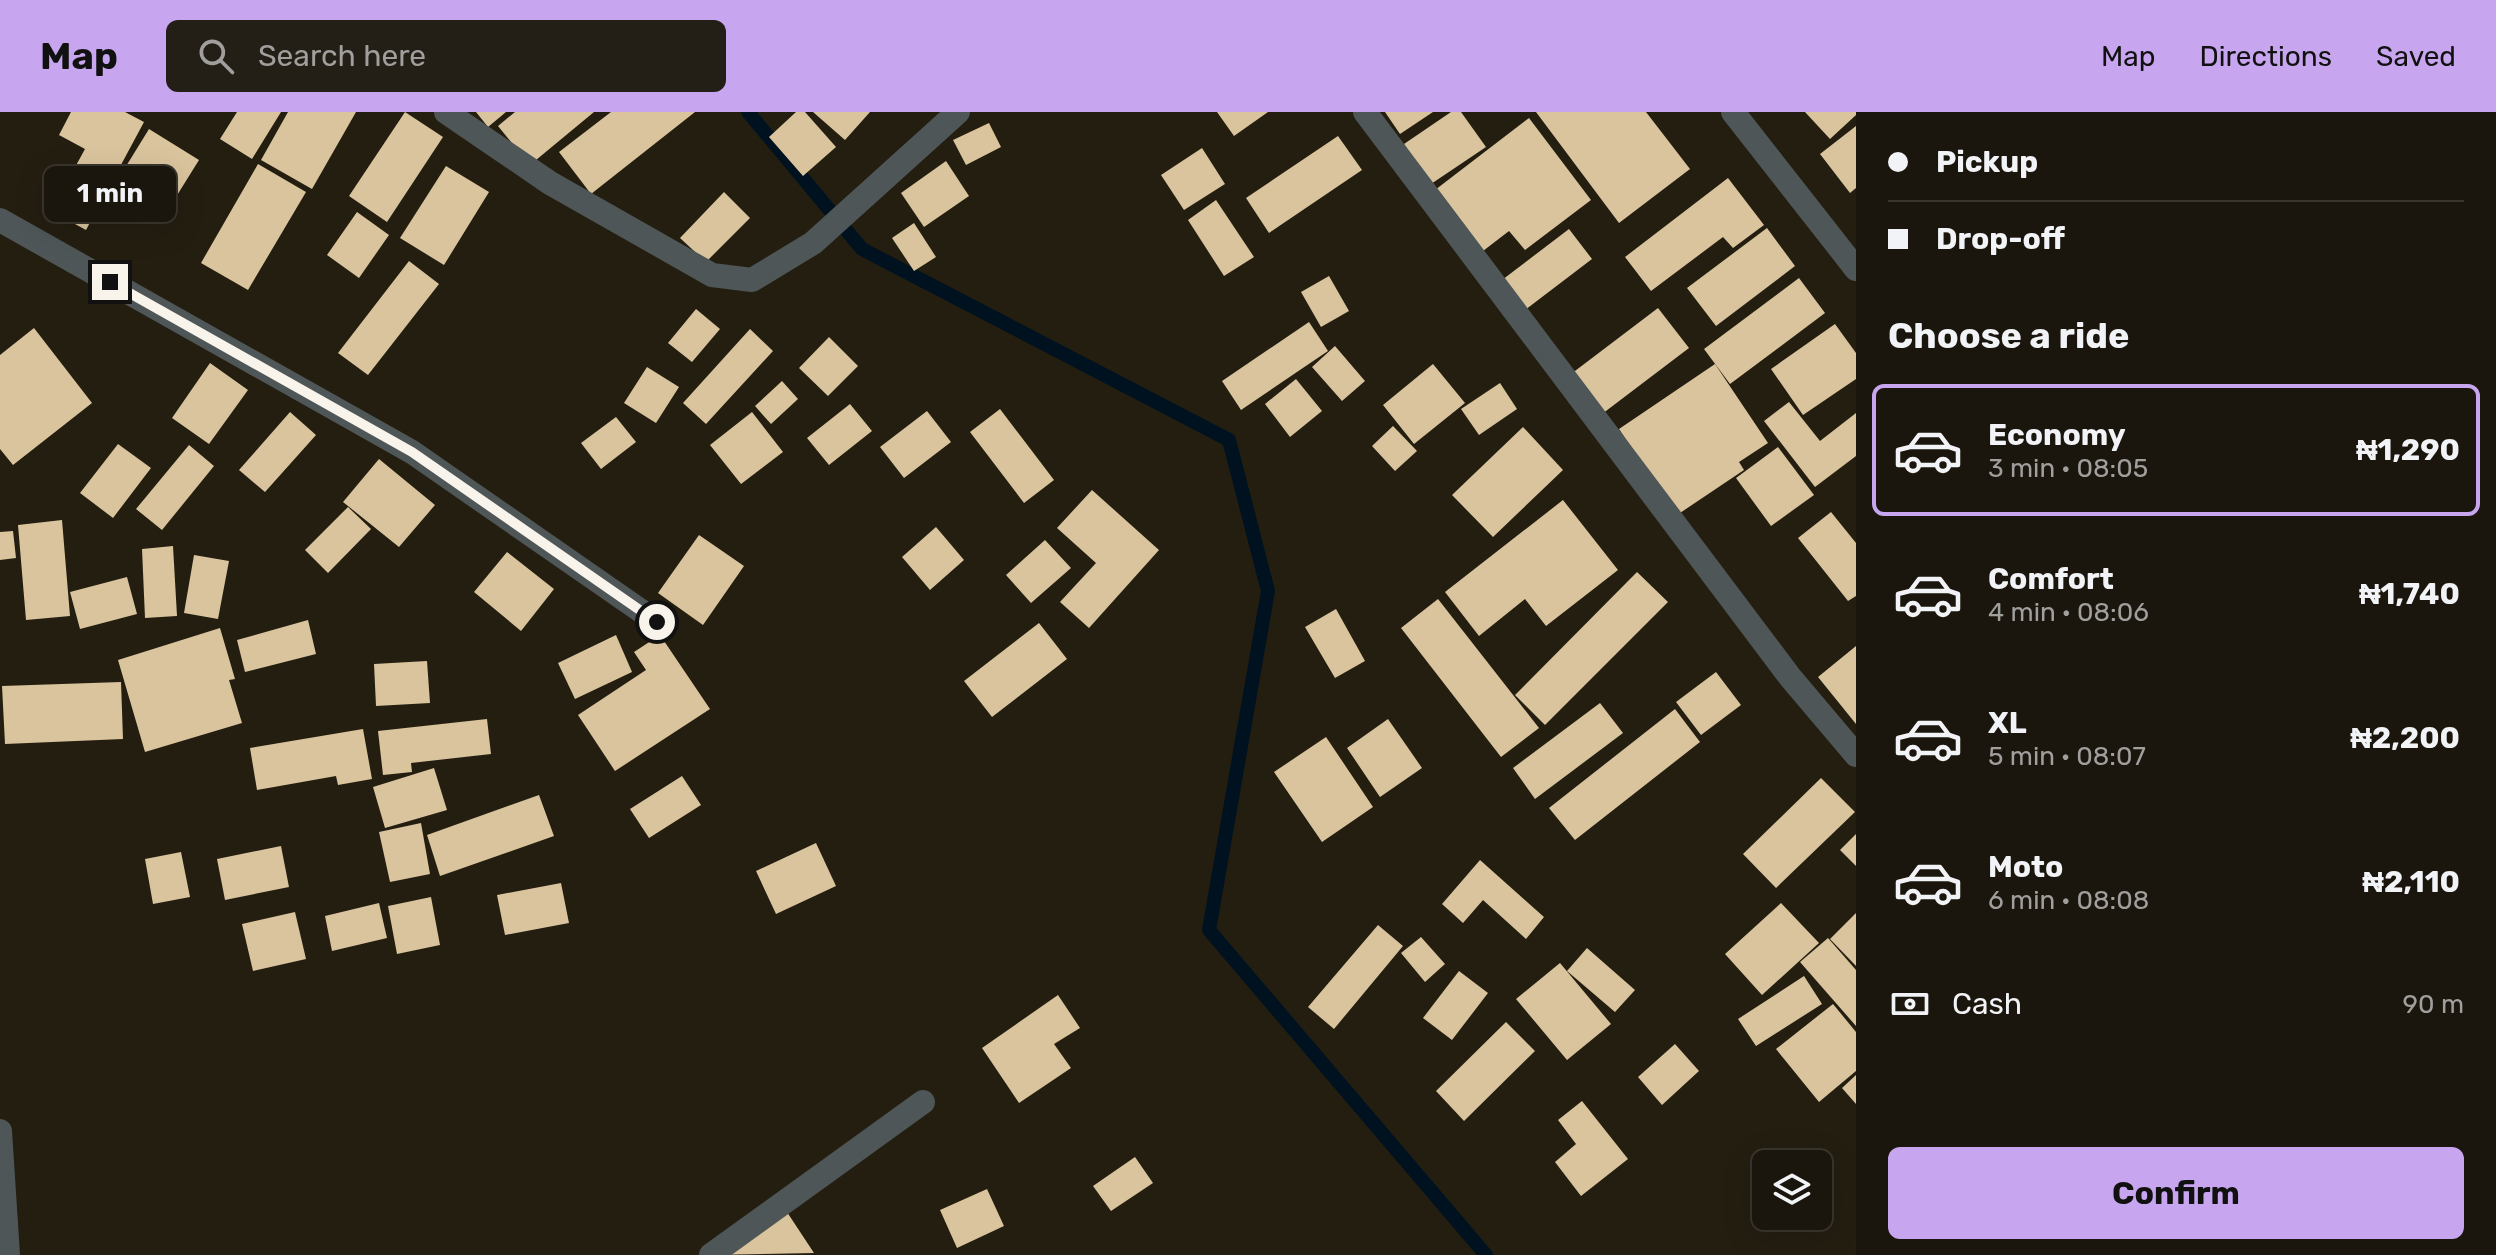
<!DOCTYPE html>
<html lang="en">
<head>
<meta charset="utf-8">
<style>
	body { margin:0; font-family:Rubik,sans-serif; background:#241f16; color:#f1f3f6; height:100vh; display:flex; flex-direction:column; font-size:30px; white-space:nowrap }
	* { box-sizing:border-box; margin:0 }
	p { font-size:26px; color:#a09f9d }
	.icon { flex:none; width:44px; height:44px; fill:none; stroke:currentColor; stroke-width:2; stroke-linecap:round; stroke-linejoin:round }
	.map { position:relative; flex:1; overflow:hidden }
	.side { display:flex; flex-direction:column; background:#1b160d; width:640px }
	.side>* { flex:none }
	.top-card { display:grid; align-content:center; height:176px; padding:0 32px; background:#1b160d }
	.fabs { position:absolute; left:1752px; top:1038px; display:grid; gap:16px }
	.fabs a { display:grid; place-items:center; width:80px; height:80px; border-radius:12px; background:#1b160d; box-shadow:0 8px 32px #0002,0 0 0 2px #39352e; font-size:40px }
	.end { position:absolute; width:36px; height:36px; margin:-18px; border:10px solid #f8f3eb; background:#111; box-shadow:0 0 0 4px #111 }
	.from { border-radius:50% }
	.bubble { position:absolute; height:56px; border-radius:12px; background:#1b160d; box-shadow:0 8px 32px #0002,0 0 0 2px #39352e; font-size:26px; font-weight:700; line-height:56px; text-align:center }
	.top-card b { display:flex; align-items:center; gap:28px; height:76px; font-size:30px }
	.top-card b+b { border-top:2px solid #39352e }
	.top-card i { width:20px; height:20px; background:#f1f3f6 }
	ul { padding:0; list-style:none }
	li { display:flex; align-items:center; gap:24px; height:132px; margin:0 16px 12px; padding:0 16px; border:4px solid transparent; border-radius:12px }
	li div { flex:1 }
	li b { display:block; font-size:30px }
	li em { font-style:normal; font-weight:700 }
	li.active { border-color:#c7a6ef }
	li>.icon { width:72px; height:72px; stroke-width:1.5 }
	h2 { padding:0 32px; font-size:36px; line-height:96px }
	.pay { display:flex; align-items:center; gap:20px; height:88px; padding:0 32px; font-size:30px }
	.pay p { margin-inline-start:auto }
	.button { display:flex; gap:16px; margin-top:auto; padding:16px 32px }
	.button a { flex:1; height:92px; border-radius:12px; background:#c7a6ef; color:#111; font-size:32px; font-weight:700; line-height:92px; text-align:center }
	header { display:flex; align-items:center; gap:48px; box-sizing:border-box; height:112px; padding:0 40px; background:#c7a6ef; color:#111 }
	header strong { font-size:38px }
	nav { display:flex; gap:44px; margin-inline-start:auto; font-size:28px }
	.search { width:560px; height:72px; background:#241f16; display:flex; align-items:center; gap:20px; box-sizing:border-box; padding:0 28px; border-radius:12px; color:#a09f9d; font-size:30px }
	main { display:flex; flex:1; min-height:0 }
	.map>svg:first-child { display:block }
	.lines { fill:none; stroke-linecap:round; stroke-linejoin:round }
	.stream { stroke:#001220; stroke-width:14 }
	.building { fill:#d9c49d }
	.minor { stroke:#4e5657; stroke-width:24 }
	.route { stroke:#f8f3eb; stroke-width:10 }
</style>
</head>
<body>
<header>
<strong>Map</strong>
<div class="search"><svg class="icon" aria-label="search" viewBox="0 0 24 24"><circle cx="10" cy="10" r="6"/><path d="M15 15l6 6"/></svg>Search here</div>
<nav><a>Map</a><a>Directions</a><a>Saved</a></nav>
</header>
<main>
<div class="map">
<svg width="1856" height="1143" viewBox="0 0 1856 1143">
	<rect width="100%" height="100%" fill="#241e11"/>
	<g class="lines">
		<path class="stream" d="M748,0L862,137L1229,328L1268,479L1209,818L1486,1143"/>
	</g>
	<path class="building" d="M71,0H125L144,10L86,118L51,99L85,37L59,23Z
		M237,0H281L252,47L220,27Z
		M288,0H356L312,77L261,48Z
		M405,0L443,25L387,110L349,84Z
		M476,0H506L488,15Z
		M515,0H594L530,53L498,14Z
		M611,0H695L591,82L559,40Z
		M796,0H805L836,35L803,64L769,25Z
		M813,0H870L845,28Z
		M1217,0H1268L1234,24Z
		M1385,0H1433L1400,22Z
		M1451,0H1461L1486,35L1431,72L1404,32Z
		M1536,0H1646L1690,57L1619,111Z
		M1805,0H1856V3L1830,27Z
		M1529,6L1591,88L1525,138L1509,119L1483,139L1435,78Z
		M989,11L1001,35L966,53L953,28Z
		M1856,14V76L1850,81L1820,42Z
		M149,17L199,48L161,109L112,77Z
		M1338,24L1362,58L1269,121L1246,86Z
		M1202,36L1225,72L1184,98L1161,63Z
		M946,49L969,84L924,115L901,81Z
		M258,52L306,80L248,178L201,151Z
		M446,54L489,80L444,153L400,126Z
		M1728,66L1764,113L1733,136L1723,125L1651,179L1625,145Z
		M724,80L750,106L706,150L680,126Z
		M1216,88L1254,145L1224,164L1188,108Z
		M357,100L389,123L359,166L327,143Z
		M914,111L936,145L914,159L892,126Z
		M1767,116L1795,154L1716,214L1687,176Z
		M1569,117L1592,147L1525,198L1502,168Z
		M409,149L439,172L368,263L338,241Z
		M1329,164L1349,199L1321,215L1301,180Z
		M1799,166L1825,201L1730,272L1704,237Z
		M1658,196L1689,236L1602,302L1571,262Z
		M696,197L720,217L692,250L668,231Z
		M1309,210L1328,239L1241,298L1222,269Z
		M1835,212L1856,241V267L1803,303L1771,257Z
		M34,216L92,291L13,353L0,337V243Z
		M750,217L773,239L706,312L683,291Z
		M829,225L858,254L828,284L799,256Z
		M1335,234L1365,269L1342,289L1312,255Z
		M210,251L248,278L209,332L172,306Z
		M1433,252L1465,291L1414,332L1383,293Z
		M1715,252L1768,331L1739,350L1744,358L1677,403L1619,317Z
		M647,255L679,275L656,311L624,291Z
		M1296,267L1322,299L1290,325L1265,292Z
		M782,269L798,287L771,312L755,294Z
		M1500,271L1517,297L1479,323L1461,297Z
		M1789,290L1820,329L1856,301V344L1815,375L1764,309Z
		M850,292L872,319L829,353L807,326Z
		M1000,297L1054,368L1024,391L970,320Z
		M927,299L951,330L904,366L880,335Z
		M290,300L316,323L265,380L239,358Z
		M752,300L783,340L741,372L710,333Z
		M616,305L636,330L601,357L581,331Z
		M1393,314L1417,339L1395,359L1372,334Z
		M1523,315L1563,358L1493,425L1452,383Z
		M118,332L151,356L113,406L80,381Z
		M189,333L214,354L162,418L136,397Z
		M1778,335L1814,383L1771,414L1736,366Z
		M379,347L435,393L399,435L343,390Z
		M1092,378L1159,438L1089,516L1060,490L1096,451L1057,416Z
		M1563,388L1618,458L1546,514L1525,487L1479,524L1445,480Z
		M348,395L371,417L328,461L305,438Z
		M1831,400L1856,431V484L1848,489L1798,426Z
		M62,408L70,504L26,508L18,413Z
		M936,415L964,448L930,478L902,445Z
		M13,419L16,446L0,448V420Z
		M699,423L744,454L703,513L658,481Z
		M1045,428L1071,456L1031,491L1006,463Z
		M173,434L177,504L145,506L142,437Z
		M507,440L554,477L521,519L474,480Z
		M194,443L229,449L218,507L184,501Z
		M1637,460L1668,490L1545,613L1515,583Z
		M127,465L137,502L80,517L70,480Z
		M1438,487L1539,616L1501,645L1401,516Z
		M1336,497L1365,549L1335,566L1305,515Z
		M308,508L316,542L245,560L237,528Z
		M1039,511L1067,547L992,605L964,569Z
		M220,516L235,567L229,568L242,611L145,640L118,548Z
		M616,523L632,560L575,587L558,551Z
		M660,523L710,597L615,659L578,603L646,558L634,540Z
		M1856,534V612L1818,565Z
		M427,549L430,591L376,594L374,552Z
		M1716,560L1741,593L1701,623L1676,590Z
		M121,570L123,627L5,632L2,574Z
		M1600,591L1623,621L1535,687L1513,656Z
		M1675,597L1700,630L1575,728L1549,696Z
		M487,607L491,642L411,651L412,660L383,663L378,619Z
		M1388,607L1422,656L1380,685L1347,636Z
		M363,617L372,667L338,673L336,664L257,678L250,636Z
		M1326,625L1373,695L1322,730L1274,660Z
		M434,656L447,698L385,716L373,675Z
		M682,664L701,693L649,726L630,697Z
		M1821,666L1855,700L1776,776L1743,742Z
		M539,683L554,724L440,764L427,723Z
		M421,711L430,762L390,770L379,720Z
		M1856,722V754L1840,738Z
		M816,731L836,774L776,802L756,759Z
		M281,734L289,775L225,788L217,747Z
		M181,740L190,785L153,792L145,747Z
		M1480,748L1544,805L1526,827L1483,788L1463,811L1442,792Z
		M561,771L569,811L505,823L497,783Z
		M431,785L440,833L397,842L388,794Z
		M379,791L387,826L332,839L325,804Z
		M1781,791L1819,831L1762,883L1725,842Z
		M295,800L306,847L253,859L242,812Z
		M1856,801V854L1830,827Z
		M1378,813L1403,834L1334,917L1308,895Z
		M1421,825L1445,852L1425,870L1401,841Z
		M1828,826L1856,858V914L1800,850Z
		M1587,836L1635,878L1615,900L1567,859Z
		M1560,851L1611,912L1567,948L1516,887Z
		M1459,859L1488,881L1452,928L1423,906Z
		M1804,864L1822,892L1756,934L1738,907Z
		M1058,883L1080,916L1054,932L1071,956L1019,991L982,936Z
		M1833,892L1856,920V959L1819,990L1776,937Z
		M1506,910L1535,939L1464,1009L1436,979Z
		M1675,932L1699,959L1662,993L1638,965Z
		M1856,963V992L1842,976Z
		M1582,989L1628,1047L1581,1084L1555,1050L1576,1032L1558,1008Z
		M1135,1045L1153,1071L1111,1099L1093,1074Z
		M987,1077L1004,1114L957,1136L940,1098Z
		M783,1094L814,1141L707,1143Z"/>
	<g class="lines">
		<path class="minor" d="M446,0L550,71L712,163L752,168L813,131L958,0
			M1365,0L1790,565L1856,643
			M1733,0L1856,157
			M0,108L412,340L657,510
			M0,1019L8,1143
			M711,1143L923,990"/>
	</g>
	<g class="lines">
		<path class="route" d="M110,170L412,340L657,510"/>
	</g>
</svg>
<div class="fabs">
<a><svg class="icon" aria-label="layers" viewBox="0 0 24 24"><path d="M12 4l9 5-9 5-9-5zM3 14l9 5 9-5"/></svg></a>
</div>
<i class="end from" style="left:657px;top:510px"></i>
<i class="end" style="left:110px;top:170px"></i>
<div class="bubble" style="left:44px;top:54px;width:132px">1 min</div>
</div>
<section class="side">
<div class="top-card">
<b><i class="from"></i>Pickup</b>
<b><i></i>Drop-off</b>
</div>
<h2>Choose a ride</h2>
<ul>
<li class="active"><svg class="icon" aria-label="car" viewBox="0 0 24 24"><path d="M5 17H2v-5l4-1 3-4h7l3 4 3 1v5h-3M9 17h6M6 11h13"/><circle cx="7" cy="17" r="2"/><circle cx="17" cy="17" r="2"/></svg><div><b>Economy</b><p>3 min · 08:05</p></div><em>₦1,290</em></li>
<li><svg class="icon" aria-label="car" viewBox="0 0 24 24"><path d="M5 17H2v-5l4-1 3-4h7l3 4 3 1v5h-3M9 17h6M6 11h13"/><circle cx="7" cy="17" r="2"/><circle cx="17" cy="17" r="2"/></svg><div><b>Comfort</b><p>4 min · 08:06</p></div><em>₦1,740</em></li>
<li><svg class="icon" aria-label="car" viewBox="0 0 24 24"><path d="M5 17H2v-5l4-1 3-4h7l3 4 3 1v5h-3M9 17h6M6 11h13"/><circle cx="7" cy="17" r="2"/><circle cx="17" cy="17" r="2"/></svg><div><b>XL</b><p>5 min · 08:07</p></div><em>₦2,200</em></li>
<li><svg class="icon" aria-label="car" viewBox="0 0 24 24"><path d="M5 17H2v-5l4-1 3-4h7l3 4 3 1v5h-3M9 17h6M6 11h13"/><circle cx="7" cy="17" r="2"/><circle cx="17" cy="17" r="2"/></svg><div><b>Moto</b><p>6 min · 08:08</p></div><em>₦2,110</em></li>
</ul>
<div class="pay"><svg class="icon" aria-label="cash" viewBox="0 0 24 24"><path d="M3 7h18v10H3z"/><circle cx="12" cy="12" r="2"/></svg>Cash<p>90 m</p></div>
<div class="button"><a>Confirm</a></div>
</section>
</main>
</body>
</html>
